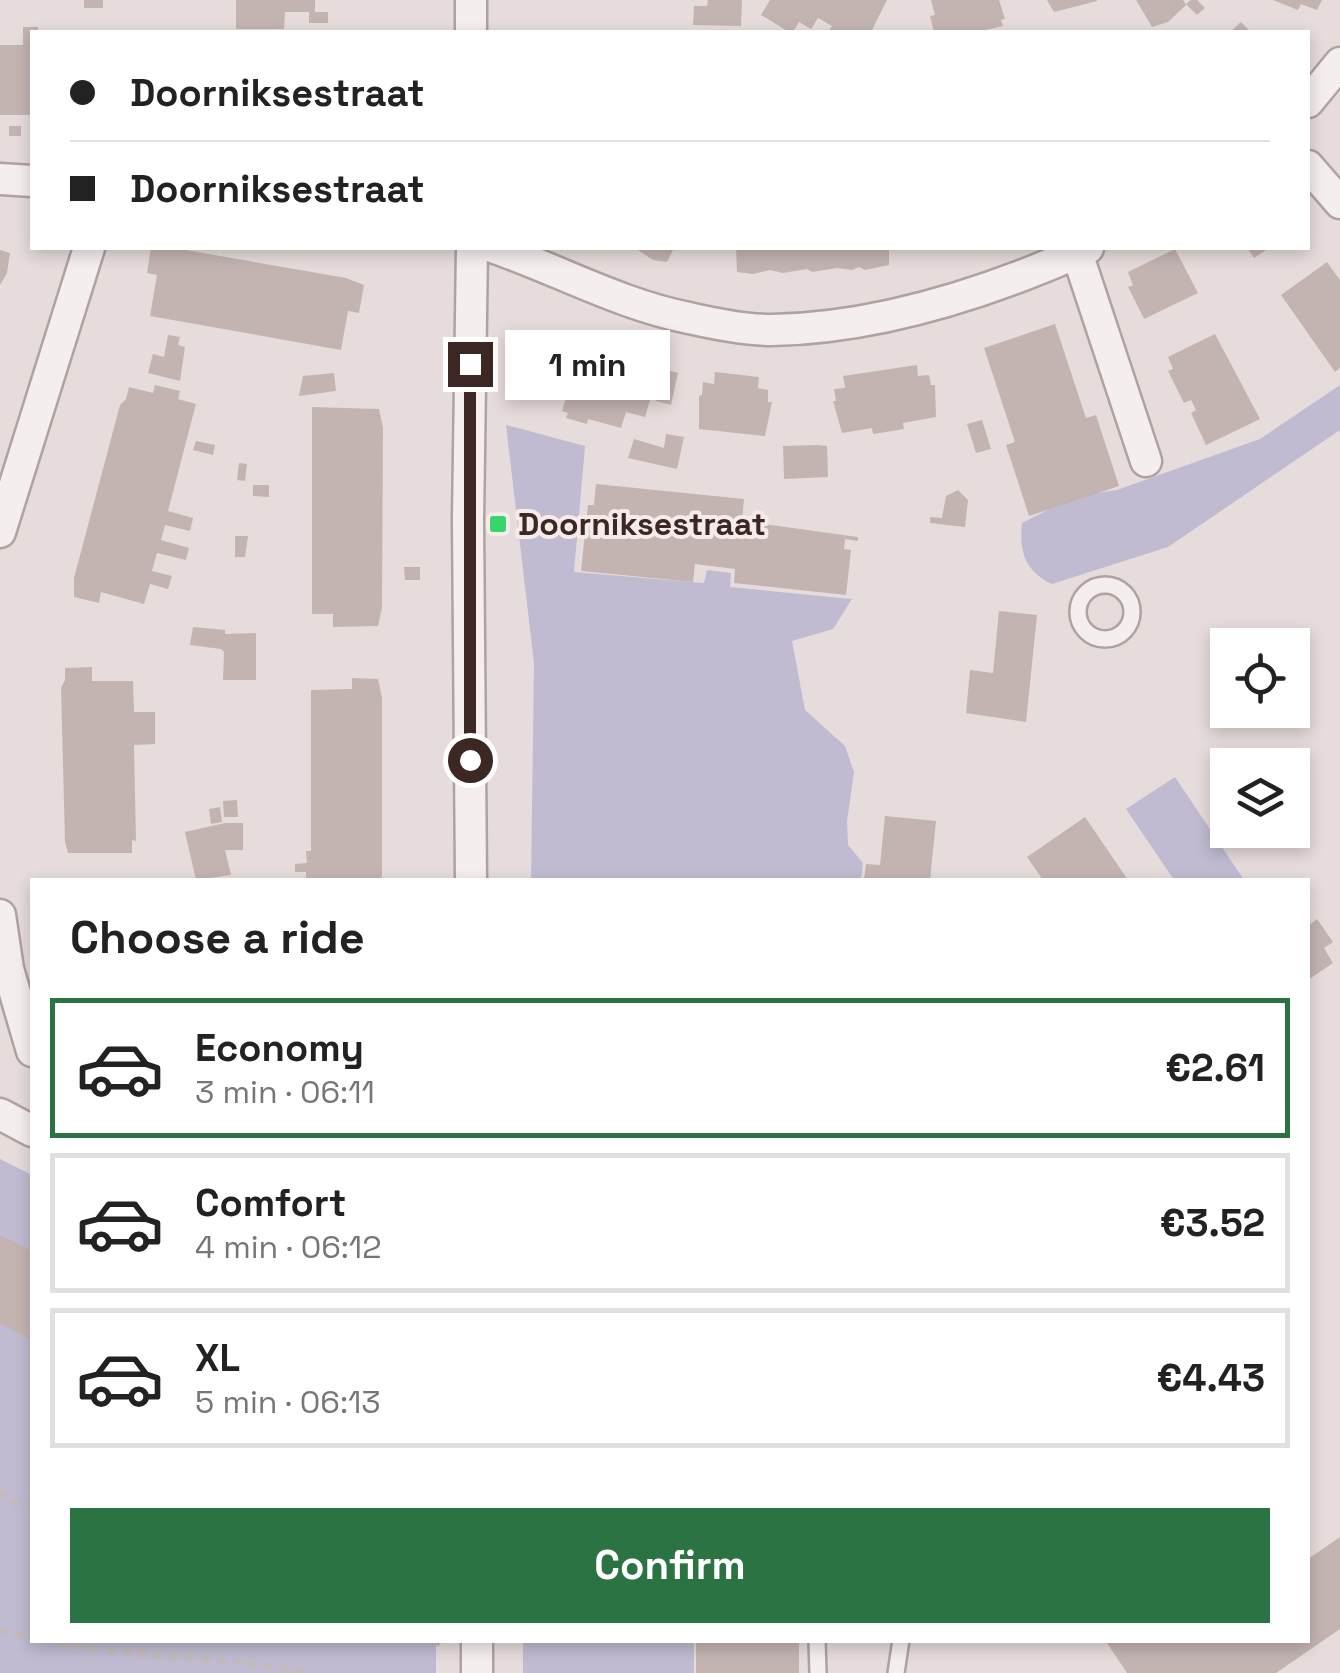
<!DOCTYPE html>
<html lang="en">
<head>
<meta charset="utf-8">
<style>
	body { margin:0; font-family:"Space Grotesk",sans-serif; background:#f2f2f2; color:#222; height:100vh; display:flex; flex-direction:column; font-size:38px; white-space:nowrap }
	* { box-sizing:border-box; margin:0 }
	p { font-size:32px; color:#767676 }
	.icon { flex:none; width:55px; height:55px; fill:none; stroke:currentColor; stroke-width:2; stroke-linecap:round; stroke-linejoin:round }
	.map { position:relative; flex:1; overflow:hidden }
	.drawer { position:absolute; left:30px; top:878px; width:1280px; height:765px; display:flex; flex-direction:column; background:#fff; border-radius:0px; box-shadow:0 5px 15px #0003 }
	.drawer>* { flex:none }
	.banner { position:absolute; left:30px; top:30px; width:1280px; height:220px; border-radius:0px; box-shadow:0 5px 15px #0003; display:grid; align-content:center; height:220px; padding:0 40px; background:#fff }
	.tools { position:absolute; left:1210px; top:628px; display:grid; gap:20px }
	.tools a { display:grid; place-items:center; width:100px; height:100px; border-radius:0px; background:#fff; box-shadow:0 5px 15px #0003; font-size:50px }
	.end { position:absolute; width:45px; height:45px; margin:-22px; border:12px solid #3d2724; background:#fff; box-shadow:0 0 0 5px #fff }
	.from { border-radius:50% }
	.bubble { position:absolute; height:70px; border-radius:0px; background:#fff; box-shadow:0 5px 15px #0003; font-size:32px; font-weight:800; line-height:70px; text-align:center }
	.banner b { display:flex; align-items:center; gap:35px; height:95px; font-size:38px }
	.banner b+b { border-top:2px solid #e0e0e0 }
	.banner i { width:25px; height:25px; background:#222 }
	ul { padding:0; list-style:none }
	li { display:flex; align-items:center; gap:30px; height:140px; margin:0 20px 15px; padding:0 20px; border:5px solid #e0e0e0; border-radius:0px }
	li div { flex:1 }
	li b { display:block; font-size:38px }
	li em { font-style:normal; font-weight:800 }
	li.active { border-color:#2b7343 }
	li>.icon { width:90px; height:90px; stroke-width:1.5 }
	h2 { padding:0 40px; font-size:45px; line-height:120px }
	.button { display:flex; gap:20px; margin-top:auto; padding:20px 40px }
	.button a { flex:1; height:115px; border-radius:0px; background:#2b7343; color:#fff; font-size:40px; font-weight:800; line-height:115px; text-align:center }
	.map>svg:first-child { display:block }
	.green { fill:#c0bbd1 }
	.building { fill:#c3b4b2 }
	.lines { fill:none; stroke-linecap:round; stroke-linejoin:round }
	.service-casing { stroke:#b0a2a0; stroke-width:20 }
	.minor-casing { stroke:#b0a2a0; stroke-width:35 }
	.path { stroke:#c5bab9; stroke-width:6; stroke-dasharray:8 8; stroke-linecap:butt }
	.service { stroke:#f5eeee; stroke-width:15 }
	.minor { stroke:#f5eeee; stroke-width:30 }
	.route { stroke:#3d2724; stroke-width:12 }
	.poi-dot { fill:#37d56b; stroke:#f4ebea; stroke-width:4 }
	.labels { text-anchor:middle; stroke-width:8; stroke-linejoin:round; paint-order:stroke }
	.poi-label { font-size:32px; font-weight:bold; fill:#3d2724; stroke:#f4ebea; text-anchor:start }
</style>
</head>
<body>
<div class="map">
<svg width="1340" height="1673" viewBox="0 0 1340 1673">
	<rect width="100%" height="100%" fill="#e6dcdb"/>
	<path class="green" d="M1340,385V430L1168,547L1052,584C1025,571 1019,552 1022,523L1075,496L1117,490L1260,439Z
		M506,425L585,446L574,572L704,583L707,570L731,573L730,587L852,599L833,629L792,641L805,710L845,746L854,772L847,821L848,845L863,863L861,880H531L534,663Z
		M1175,777L1244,880H1174L1126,809Z
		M0,1159L32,1175V1640H436V1673H0Z
		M523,1640H694V1673H523Z"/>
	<path class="building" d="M84,0H103V8H84Z
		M236,0H315V12H328V23H309V12H285L284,29H236Z
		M708,0H742L741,26L693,25L694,6H707Z
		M770,0H887L871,32H828L832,26L818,18L811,29L799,22L793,32H789L761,15Z
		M931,0H999L1005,19L1001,20L1003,26L976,32H934L930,16L935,15Z
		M1047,0H1097V1L1054,12Z
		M1136,0H1183L1186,5L1168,22L1152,27Z
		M1191,0H1197L1205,8L1197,15L1186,4Z
		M1273,0H1322L1317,10L1301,4L1298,10Z
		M1241,22L1251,32H1230Z
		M23,27H38V32H32V115H0V45H23Z
		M9,126H21V136H9Z
		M151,248H174L346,278L364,285L359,313L348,311L341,350L150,316L157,275L147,273Z
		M635,248H674L667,262L653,260Z
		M736,248H889V265L865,270L859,267L852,270L837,268L812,272L807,269L783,273L770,270L753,274L737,272Z
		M1247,248H1269L1254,258Z
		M1175,249L1198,293L1144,319L1128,287L1133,285L1128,272Z
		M0,250L10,253L7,273L0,285Z
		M1327,262L1340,280V368L1335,372L1281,295Z
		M1055,324L1086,418L1096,415L1119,486L1029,516L1006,445L1015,442L984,348Z
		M1215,334L1260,419L1206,445L1191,413L1196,410L1191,400L1184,403L1168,371L1173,369L1168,357Z
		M168,335L180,337L178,345L185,347L180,381L148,373L153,354L164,357Z
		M589,341L609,347L608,352L641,362L631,394L650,400L645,417L626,412L621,428L588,419L587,424L566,418L568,413L562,411L582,345L587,347Z
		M917,365L918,376L929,375L931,385H935L936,417L903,423L904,429L873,434L872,428L842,433L833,401H836L834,389L845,388L843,376Z
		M663,369L678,373L671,405L656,401Z
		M715,372L759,377L758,388L768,390V402H772L765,436L699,429V396L702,395L703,382L714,384Z
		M334,373L336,391L299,396L303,376Z
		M155,385L180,391L178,399L196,404L168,511L193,518L190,531L165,525L161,540L189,548L186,560L157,553L152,571L172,576L168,589L150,584L144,604L101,592L99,603L74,597V578L120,405L126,399L129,387L153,393Z
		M312,407L379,409L383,428L382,607L378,626L333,627V614H312Z
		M982,420L991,449L976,453L967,424Z
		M666,434L684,437L677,469L628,458L634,439L664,448Z
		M196,441L215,445L213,455L193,450Z
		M817,445L827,446L828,477L784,479L783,446Z
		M239,463L247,464L245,481L237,480Z
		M596,484L744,499L742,521L858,537V541L845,539L844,549L851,550L846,595L734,583L735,569L695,564L693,582L581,571L588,505H594Z
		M253,485H269V497L253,496Z
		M958,490L968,500L965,527L930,523V517L942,518L946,496Z
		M235,536H248L245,557H235Z
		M404,567H420V580H405Z
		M999,611L1037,615L1026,722L966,713L970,670L993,673Z
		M193,627L225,630V634L256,633V680H223L224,652L221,649L190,645Z
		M92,667V681H133L134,712H155V744L134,745L136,841L132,840V853H68L65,842L61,688L65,680V668Z
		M352,678L378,679L382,698V877L380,880H306V872H295V864L307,863L306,851H311V690L352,689Z
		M237,800L238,817H224L223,801Z
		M220,807L222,822L211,824L209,809Z
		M885,816L936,821L930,880H864L866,864L880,865Z
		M1085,817L1128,880H1043L1027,857Z
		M225,823H243V850H225L231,875L196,880L185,832Z
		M1317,919L1333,942L1324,948L1333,963L1308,980V926Z
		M0,1235L32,1251V1340L0,1324Z
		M1340,1537V1629L1276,1673H1127L1105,1640H1308V1559Z
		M696,1640H799V1673H696Z"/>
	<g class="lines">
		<defs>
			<path id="service" d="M1078 612a27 27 0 1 1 54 0a27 27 0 1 1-54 0Z
				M817,1640L818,1673
				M896,1673L901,1640"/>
			<path id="minor" d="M471,0V32
				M1308,102L1340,63
				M1308,166L1340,203
				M0,179L32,181
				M495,248C558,270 622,305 689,318C715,324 746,330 772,330C881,328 990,292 1088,248
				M1077,253L1146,461
				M0,532L89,248
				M471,880L468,520L472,248
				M0,915L8,969L32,1051
				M0,1114L32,1131
				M477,1640V1673"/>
		</defs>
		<use href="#service" class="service-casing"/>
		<use href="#minor" class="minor-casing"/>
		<path class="path" d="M0,1491L13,1502L32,1509
			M0,1630L32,1638
			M43,1640C131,1659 221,1655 309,1673
			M433,1640L445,1647
			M139,1655L145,1640"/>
		<use href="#service" class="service"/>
		<use href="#minor" class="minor"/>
	</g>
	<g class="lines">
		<path class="route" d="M470,760V364"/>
	</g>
	<rect class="poi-dot" x="488" y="514" width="20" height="20" rx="5"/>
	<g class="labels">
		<g class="poi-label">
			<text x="518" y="535">Doorniksestraat</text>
		</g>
	</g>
</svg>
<div class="tools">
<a><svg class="icon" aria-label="locate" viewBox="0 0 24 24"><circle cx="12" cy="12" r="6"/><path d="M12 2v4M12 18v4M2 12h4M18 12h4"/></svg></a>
<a><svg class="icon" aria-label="layers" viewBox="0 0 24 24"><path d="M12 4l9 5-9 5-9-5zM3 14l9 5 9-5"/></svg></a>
</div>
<i class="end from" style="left:470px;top:760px"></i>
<i class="end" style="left:470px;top:364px"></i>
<div class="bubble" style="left:505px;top:330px;width:165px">1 min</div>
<div class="banner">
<b><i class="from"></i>Doorniksestraat</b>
<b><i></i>Doorniksestraat</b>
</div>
<section class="drawer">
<h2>Choose a ride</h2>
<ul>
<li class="active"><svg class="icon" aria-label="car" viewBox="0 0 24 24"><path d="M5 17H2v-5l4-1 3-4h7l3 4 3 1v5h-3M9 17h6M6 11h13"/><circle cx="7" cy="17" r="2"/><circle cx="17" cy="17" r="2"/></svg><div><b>Economy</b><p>3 min · 06:11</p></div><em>€2.61</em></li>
<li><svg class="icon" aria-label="car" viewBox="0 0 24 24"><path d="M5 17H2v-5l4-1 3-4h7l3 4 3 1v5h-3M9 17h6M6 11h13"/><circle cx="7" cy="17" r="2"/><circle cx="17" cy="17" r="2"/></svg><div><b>Comfort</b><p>4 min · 06:12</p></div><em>€3.52</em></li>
<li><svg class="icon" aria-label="car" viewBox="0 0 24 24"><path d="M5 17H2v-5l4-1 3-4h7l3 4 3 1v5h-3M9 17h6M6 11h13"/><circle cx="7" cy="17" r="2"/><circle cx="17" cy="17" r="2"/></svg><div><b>XL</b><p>5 min · 06:13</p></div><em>€4.43</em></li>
</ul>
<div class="button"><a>Confirm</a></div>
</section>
</div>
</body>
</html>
